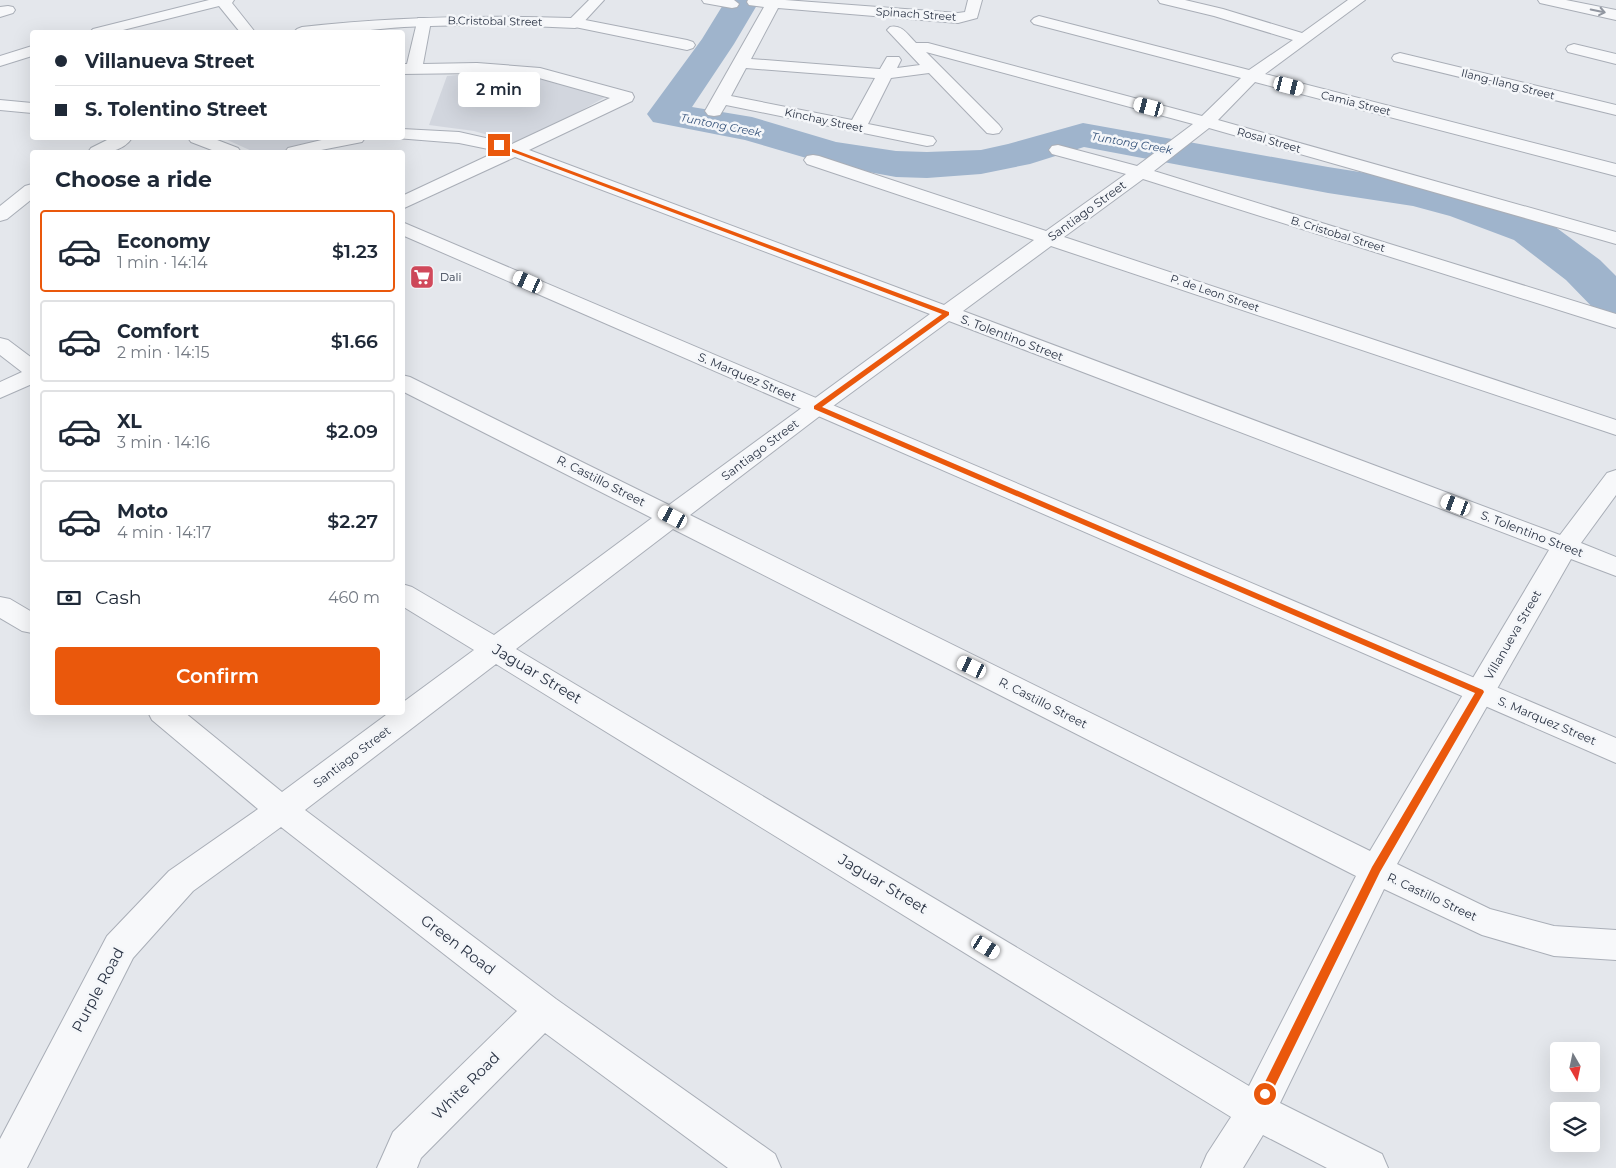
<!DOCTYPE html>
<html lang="en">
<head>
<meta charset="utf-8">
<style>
	body { margin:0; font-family:Montserrat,sans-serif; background:#f2f2f3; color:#1f2937; height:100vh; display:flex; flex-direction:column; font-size:19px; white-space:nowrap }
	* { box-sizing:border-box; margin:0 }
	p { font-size:16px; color:#747a83 }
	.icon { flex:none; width:28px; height:28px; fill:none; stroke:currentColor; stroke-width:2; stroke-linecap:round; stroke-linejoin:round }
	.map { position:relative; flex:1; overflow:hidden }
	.details { position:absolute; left:30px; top:150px; width:375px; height:565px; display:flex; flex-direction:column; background:#fff; border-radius:5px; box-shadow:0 5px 20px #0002 }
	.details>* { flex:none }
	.hud { position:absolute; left:30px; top:30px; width:375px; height:110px; border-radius:5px; box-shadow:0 5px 20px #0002; display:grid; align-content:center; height:110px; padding:0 25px; background:#fff }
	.needle { width:32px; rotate:171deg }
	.controls { position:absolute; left:1550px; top:1042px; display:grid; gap:10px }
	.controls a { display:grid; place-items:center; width:50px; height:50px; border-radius:5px; background:#fff; box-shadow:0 5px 20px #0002; font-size:25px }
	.end { position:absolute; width:22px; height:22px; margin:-11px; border:6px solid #ea580c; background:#fff; box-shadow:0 0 0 2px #fff }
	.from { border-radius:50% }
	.bubble { position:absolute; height:35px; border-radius:5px; background:#fff; box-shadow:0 5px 20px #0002; font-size:16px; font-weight:600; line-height:35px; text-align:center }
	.car { position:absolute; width:15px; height:30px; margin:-15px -8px; border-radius:6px; box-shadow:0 0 4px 1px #0007; background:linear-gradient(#fff 24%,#345 0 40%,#fff 0 76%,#345 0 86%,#fff 0) }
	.hud b { display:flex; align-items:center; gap:18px; height:48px; font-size:19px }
	.hud b+b { border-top:1px solid #e0e1e3 }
	.hud i { width:12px; height:12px; background:#1f2937 }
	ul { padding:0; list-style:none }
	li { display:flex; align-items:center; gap:15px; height:82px; margin:0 10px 8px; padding:0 15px; border:2px solid #e0e1e3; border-radius:5px }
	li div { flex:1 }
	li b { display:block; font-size:19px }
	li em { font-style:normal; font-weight:600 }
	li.on { border-color:#ea580c }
	li>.icon { width:45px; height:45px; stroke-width:1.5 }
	h2 { padding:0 25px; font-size:22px; line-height:60px }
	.pay { display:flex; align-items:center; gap:12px; height:55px; padding:0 25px; font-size:19px }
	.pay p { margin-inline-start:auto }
	.action { display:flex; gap:10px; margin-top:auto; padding:10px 25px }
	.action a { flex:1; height:58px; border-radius:5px; background:#ea580c; color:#fff; font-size:20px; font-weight:600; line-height:58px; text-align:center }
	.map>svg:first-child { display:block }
	.built { fill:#d2d6de }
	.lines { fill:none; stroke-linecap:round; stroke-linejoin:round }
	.river { fill:#9fb4cc; fill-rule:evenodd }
	.minor-casing { stroke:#a9aeb7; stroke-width:2 }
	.tertiary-casing { stroke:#a9aeb7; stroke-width:2 }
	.minor { fill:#f7f8fa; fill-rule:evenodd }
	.tertiary { fill:#f7f8fa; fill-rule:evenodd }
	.oneway { stroke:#9196a0 }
	.route { fill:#ea580c }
	.labels { text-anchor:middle; stroke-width:5; stroke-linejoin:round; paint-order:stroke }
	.far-street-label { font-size:11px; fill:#2b3445; stroke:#f4f6f9 }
	.far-water-label { font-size:11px; font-style:italic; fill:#34527a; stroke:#f4f6f9 }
	.far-poi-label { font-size:11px; fill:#2b3445; stroke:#f4f6f9; text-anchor:start }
	.street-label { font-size:12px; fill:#2b3445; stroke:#f4f6f9 }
	.near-street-label { font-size:15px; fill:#2b3445; stroke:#f4f6f9 }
</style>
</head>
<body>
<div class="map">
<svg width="1616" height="1168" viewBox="0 0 1616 1168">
	<rect width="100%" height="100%" fill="#e4e7ec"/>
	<path class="built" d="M495,71L533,75L611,94L520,144L474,131L429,125L447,76Z
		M223,138H330L283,152H254Z"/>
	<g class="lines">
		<path class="river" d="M726,0H760L734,44L692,107L752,117L836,142L896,151L927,152L981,150L1008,144L1083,123L1328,167L1417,181L1480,198L1546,220L1600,260L1616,276V319L1599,314L1566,280L1514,240L1450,216L1413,206L1328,193L1084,147L1030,164L981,174L927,178L896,177L830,165L745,140L653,122L647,114L702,39Z"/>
		<defs>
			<path id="minor" d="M209,0H234L232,3L255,32H240L219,6L115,32H90L93,29Z
				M702,0H734L739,4L737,7L732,8L704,3Z
				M748,0H785L958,13L965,12L968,0H982L977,18L958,23L778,8L751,59L880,69L887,57H899L901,60L897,68L920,65L887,30L890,27C902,24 908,35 916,43H928L1202,116L1241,78L1034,24L1031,21L1034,18L1039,16L1249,70L1293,40L1214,16L1160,3L1158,0H1185L1223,9L1302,33L1348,0H1365L1265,74L1616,164V176L1255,82L1218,120L1616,232V244L1209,128L1154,171L1616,314V328L1143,179L1064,237L1616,420V435L1051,246L963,311L1560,535L1607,473L1616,470V495L1581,543L1616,557V576L1571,559L1397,864L1490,909L1554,926L1616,930V960L1554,956L1482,935L1384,889L1280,1103L1382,1154L1388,1168H1327L1263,1135L1243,1168H1201L1207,1154L1231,1117L496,664L305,810L556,999L775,1154L781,1168H728L545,1033L421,1158L417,1168H377L393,1132L517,1011L281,827L193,891L133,958L27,1168H0V1139L107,936L169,871L258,809L152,720L148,712H184L282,792L390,712H402V703L474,650L402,606V584L412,587L494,635L652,518L402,391V375L410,377L669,505L930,314L515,157L402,209V196L498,151L459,143L396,138H402V129L459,132L512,144L610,98L539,78L477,73L402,74V64H407L418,18H428L431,21L423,64L477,63L540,68L632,93L634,97L632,101L529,150L944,305L1034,240L807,164L804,160L807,156L813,155L819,156L1046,231L1126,174L1052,154L1049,150L1052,146L1058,145L1137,166L1193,124L926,52L999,125L1002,129L999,133L993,134L987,133L929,73L891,78L868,124L933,137L936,141L933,145L927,146L726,105L720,115L714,116L708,115L705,111L764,7L749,5L747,2ZM746,68L875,78L852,120L731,96ZM949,321L1549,550L1370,851L690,515L825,412ZM673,529L1356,876L1249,1086L516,649Z
				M1538,0H1566L1616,10V20L1540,3Z
				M8,6L13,7L15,10L13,13L0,17V7Z
				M575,18L687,40L693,42L695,45L693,48L687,50L570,26L567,23L570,20Z
				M1574,44L1616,54V64L1568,52L1566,49L1568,46Z
				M32,46V56L0,66V56Z
				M1400,53L1616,105V115L1394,61L1392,58L1394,55Z
				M111,138H132C123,152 103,154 88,152L91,148Z
				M330,138H365L362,142L311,152H285L288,148Z
				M32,184V199L7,219L0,221V206L25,186Z
				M0,338L8,340L32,358V384L0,398V382L22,372L0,355Z
				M0,597L10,599L32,612V633L22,631L0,618Z"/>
			<path id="tertiary" d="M589,0H604L580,26L575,28C518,25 461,24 404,27C368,29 330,37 294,32L297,29L302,27C392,17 481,15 571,18Z
				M0,100L32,103V113L0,110Z
				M188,138H212L238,148L241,152H217L191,142Z
				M402,222L1616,738V763L402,235Z"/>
		</defs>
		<use href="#minor" class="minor-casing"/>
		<use href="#tertiary" class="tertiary-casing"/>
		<use href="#minor" class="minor"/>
		<use href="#tertiary" class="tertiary"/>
	</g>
	<defs><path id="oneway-shaft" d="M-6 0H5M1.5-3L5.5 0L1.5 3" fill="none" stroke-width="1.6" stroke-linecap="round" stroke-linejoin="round" transform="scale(1.25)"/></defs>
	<use class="oneway" href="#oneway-shaft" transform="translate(1598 11) rotate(12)"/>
	<path class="route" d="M499,144L949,312V315L822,407L1483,690L1484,692L1380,872L1269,1098L1265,1099L1261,1098L1259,1094L1372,867L1475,693L814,409V406L942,314L497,146Z"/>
	<defs>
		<symbol id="supermarket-square" viewBox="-11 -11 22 22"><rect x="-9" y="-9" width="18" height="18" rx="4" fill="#d1495b" stroke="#f4f6f9"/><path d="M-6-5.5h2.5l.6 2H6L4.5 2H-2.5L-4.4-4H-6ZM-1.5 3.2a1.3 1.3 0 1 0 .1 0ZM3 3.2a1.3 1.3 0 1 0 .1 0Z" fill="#fff"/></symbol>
	</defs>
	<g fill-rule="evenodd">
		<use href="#supermarket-square" x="408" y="263" width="28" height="28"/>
	</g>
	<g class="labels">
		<g class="far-street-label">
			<text transform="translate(916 14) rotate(4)" y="4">Spinach Street</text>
			<text transform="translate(495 21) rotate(1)" y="4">B.Cristobal Street</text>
			<text transform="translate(1508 84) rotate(14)" y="4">Ilang-Ilang Street</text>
			<text transform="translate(1356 103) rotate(14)" y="4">Camia Street</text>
			<text transform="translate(824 120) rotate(12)" y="4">Kinchay Street</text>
			<text transform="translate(1269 140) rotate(16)" y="4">Rosal Street</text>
			<text transform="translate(1338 234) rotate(17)" y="4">B. Cristobal Street</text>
			<text transform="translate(1215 293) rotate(19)" y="4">P. de Leon Street</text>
		</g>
		<g class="far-water-label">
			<text transform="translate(721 125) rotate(11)" y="4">Tuntong Creek</text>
			<text transform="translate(1132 143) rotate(10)" y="4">Tuntong Creek</text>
		</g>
		<g class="far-poi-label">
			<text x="440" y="281">Dali</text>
		</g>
		<g class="street-label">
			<text transform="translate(1087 211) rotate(-36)" y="4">Santiago Street</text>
			<text transform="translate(1012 338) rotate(21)" y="4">S. Tolentino Street</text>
			<text transform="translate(747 377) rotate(23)" y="4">S. Marquez Street</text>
			<text transform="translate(760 450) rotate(-37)" y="4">Santiago Street</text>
			<text transform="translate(601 481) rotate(27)" y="4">R. Castillo Street</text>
			<text transform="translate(1532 534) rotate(21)" y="4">S. Tolentino Street</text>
			<text transform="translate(1513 635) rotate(-60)" y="4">Villanueva Street</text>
			<text transform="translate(1043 703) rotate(27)" y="4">R. Castillo Street</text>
			<text transform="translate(1547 721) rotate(23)" y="4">S. Marquez Street</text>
			<text transform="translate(352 757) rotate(-37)" y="4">Santiago Street</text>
			<text transform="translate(1432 897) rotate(25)" y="4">R. Castillo Street</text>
		</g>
		<g class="near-street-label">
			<text transform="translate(537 674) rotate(31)" y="5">Jaguar Street</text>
			<text transform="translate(883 884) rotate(31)" y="5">Jaguar Street</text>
			<text transform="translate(458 945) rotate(37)" y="5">Green Road</text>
			<text transform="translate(98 990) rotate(-62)" y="5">Purple Road</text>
			<text transform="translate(466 1086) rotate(-45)" y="5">White Road</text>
		</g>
	</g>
</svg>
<div class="controls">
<a><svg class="needle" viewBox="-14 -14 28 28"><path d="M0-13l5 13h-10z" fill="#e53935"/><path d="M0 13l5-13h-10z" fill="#747a83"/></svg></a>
<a><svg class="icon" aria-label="layers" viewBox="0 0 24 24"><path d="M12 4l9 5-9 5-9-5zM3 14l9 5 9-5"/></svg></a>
</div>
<i class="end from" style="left:1265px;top:1094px"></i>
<i class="end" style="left:499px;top:145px"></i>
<div class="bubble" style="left:458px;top:72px;width:82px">2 min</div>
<i class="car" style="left:1289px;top:86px;rotate:104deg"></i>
<i class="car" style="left:1149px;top:107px;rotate:285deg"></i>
<i class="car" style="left:528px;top:282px;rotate:294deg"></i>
<i class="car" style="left:1456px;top:505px;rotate:291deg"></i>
<i class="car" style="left:673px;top:517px;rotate:297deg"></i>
<i class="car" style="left:972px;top:667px;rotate:296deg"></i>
<i class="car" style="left:986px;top:947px;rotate:121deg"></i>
<div class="hud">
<b><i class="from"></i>Villanueva Street</b>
<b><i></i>S. Tolentino Street</b>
</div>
<section class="details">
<h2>Choose a ride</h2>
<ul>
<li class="on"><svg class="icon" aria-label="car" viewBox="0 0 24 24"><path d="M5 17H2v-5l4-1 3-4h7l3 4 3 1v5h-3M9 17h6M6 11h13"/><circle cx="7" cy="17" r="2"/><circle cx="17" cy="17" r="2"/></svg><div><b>Economy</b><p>1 min · 14:14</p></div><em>$1.23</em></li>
<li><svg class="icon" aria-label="car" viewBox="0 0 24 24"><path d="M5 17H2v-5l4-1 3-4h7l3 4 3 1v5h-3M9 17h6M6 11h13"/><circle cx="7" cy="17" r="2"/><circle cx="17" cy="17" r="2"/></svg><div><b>Comfort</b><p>2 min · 14:15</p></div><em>$1.66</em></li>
<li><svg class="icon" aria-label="car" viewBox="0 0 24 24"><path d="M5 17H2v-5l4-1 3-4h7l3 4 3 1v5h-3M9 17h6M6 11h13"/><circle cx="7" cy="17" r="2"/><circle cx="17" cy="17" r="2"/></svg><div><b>XL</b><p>3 min · 14:16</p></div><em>$2.09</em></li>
<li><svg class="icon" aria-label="car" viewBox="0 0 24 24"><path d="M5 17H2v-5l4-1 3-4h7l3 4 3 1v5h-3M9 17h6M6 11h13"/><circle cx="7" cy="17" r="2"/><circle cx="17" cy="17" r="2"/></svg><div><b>Moto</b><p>4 min · 14:17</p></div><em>$2.27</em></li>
</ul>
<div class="pay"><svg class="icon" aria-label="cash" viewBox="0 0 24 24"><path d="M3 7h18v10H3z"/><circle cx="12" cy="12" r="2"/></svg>Cash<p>460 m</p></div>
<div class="action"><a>Confirm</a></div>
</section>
</div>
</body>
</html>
